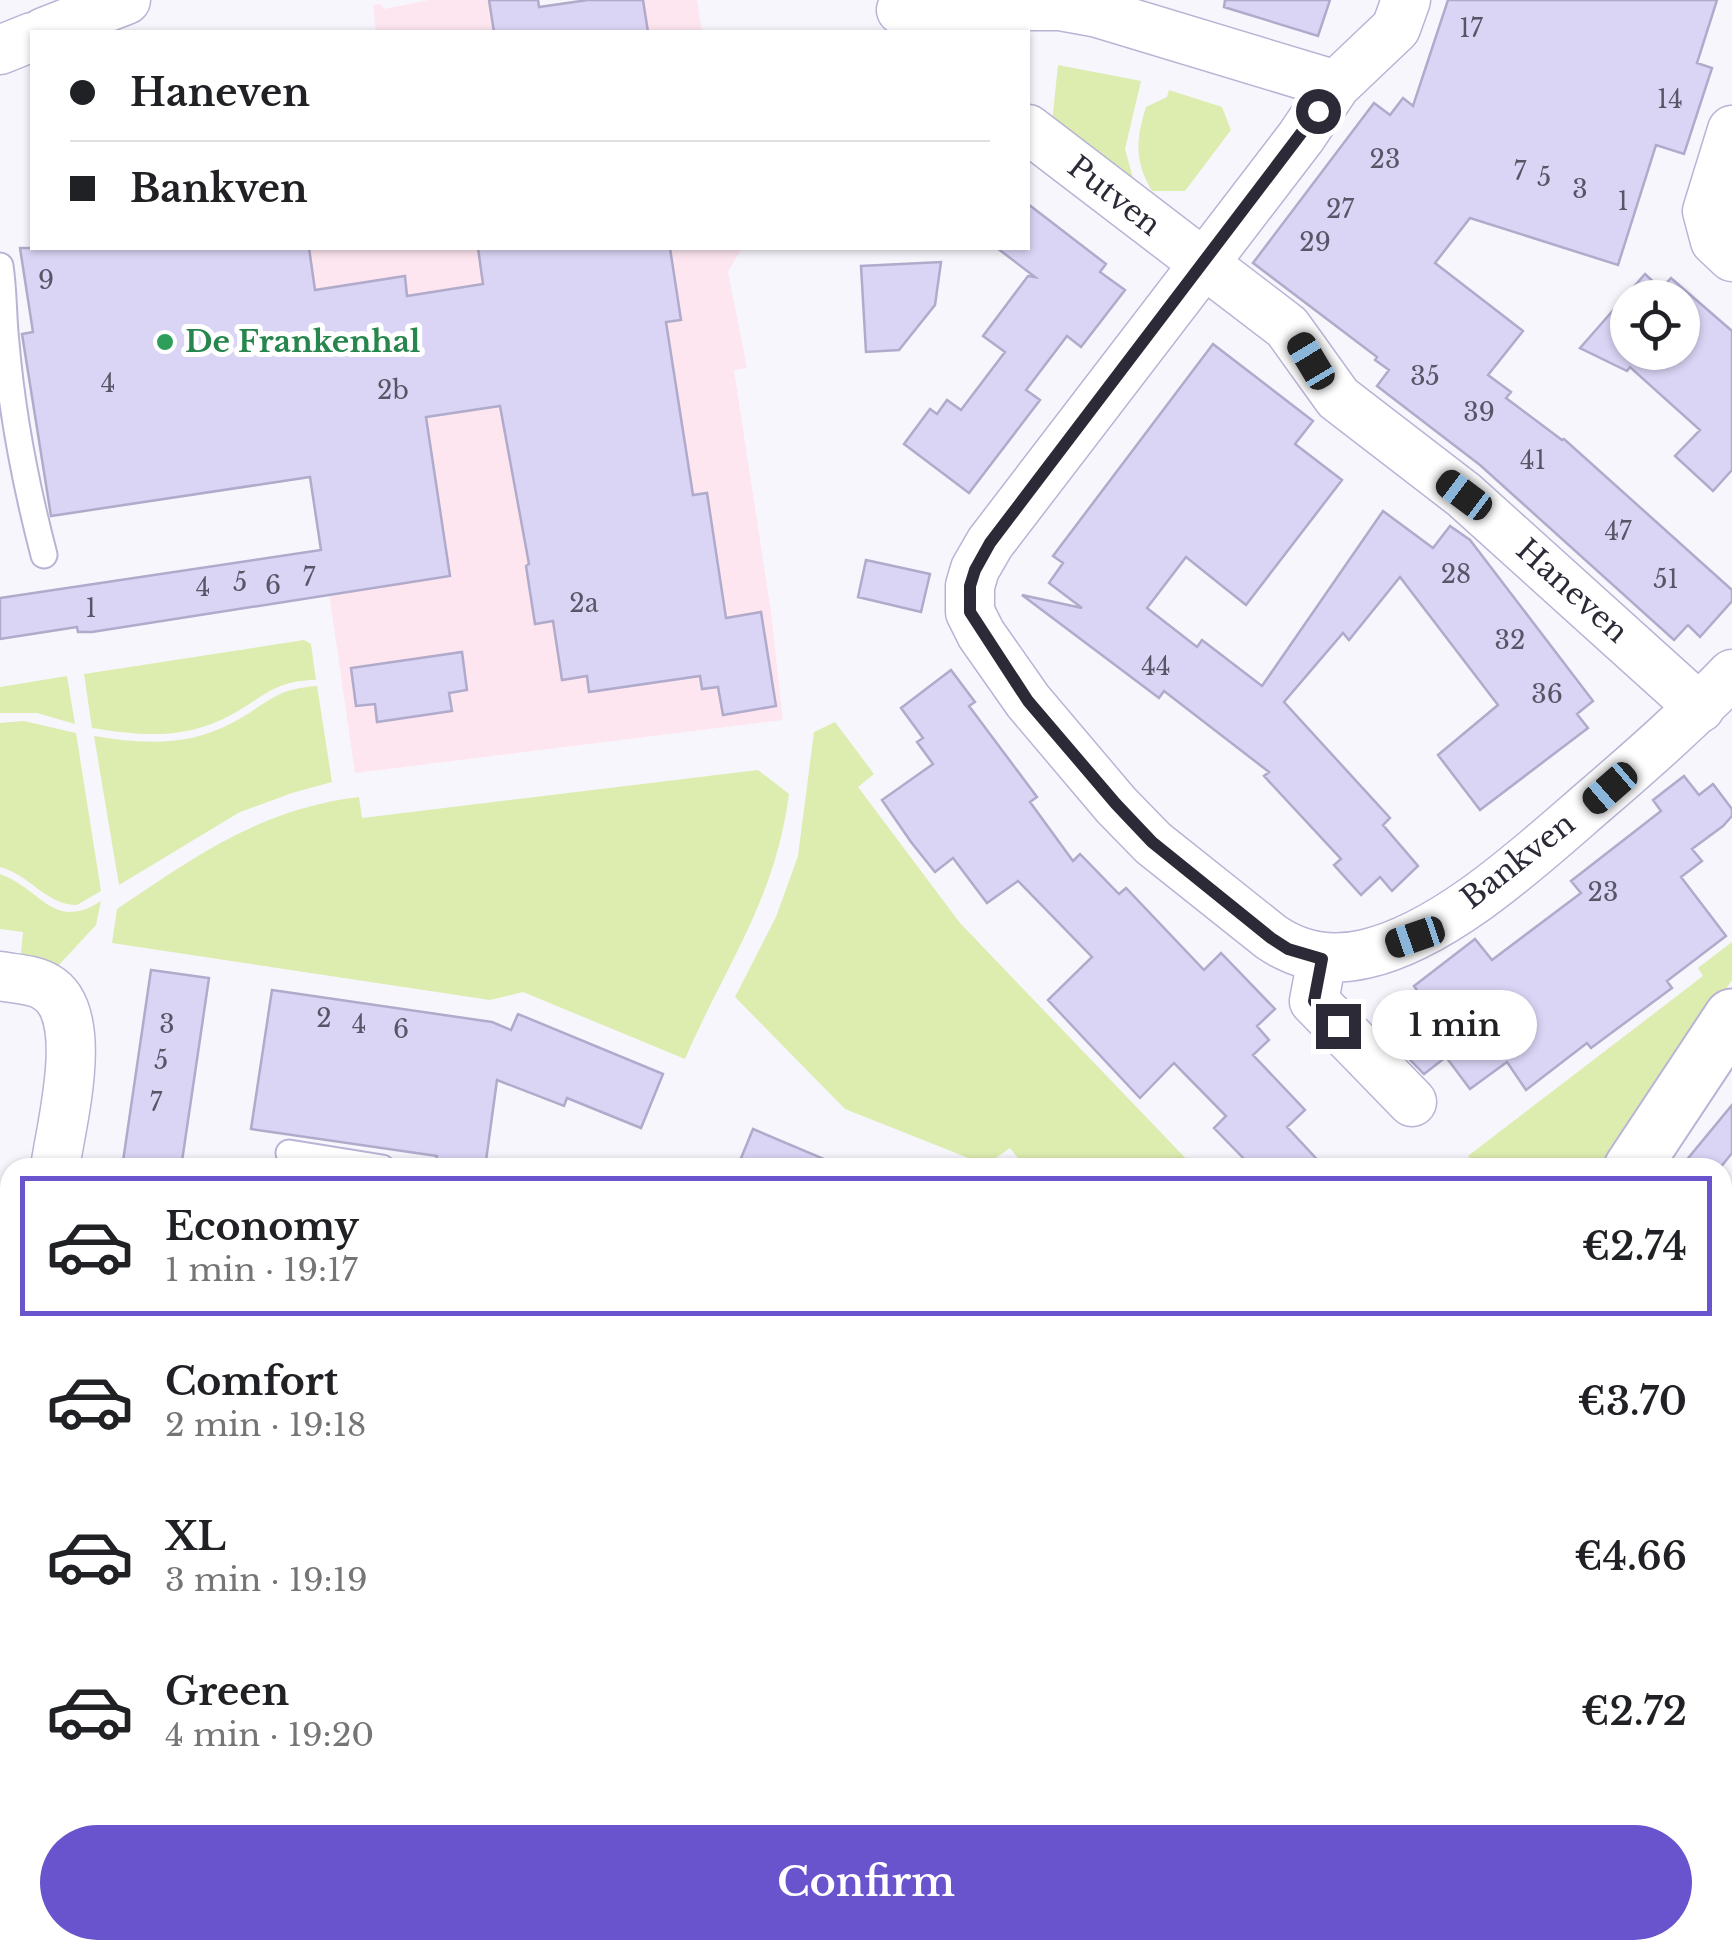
<!DOCTYPE html>
<html lang="en">
<head>
<meta charset="utf-8">
<style>
	body { margin:0; font-family:"Libre Baskerville",serif; background:#f2f2f2; color:#202124; height:100vh; display:flex; flex-direction:column; font-size:38px; white-space:nowrap }
	* { box-sizing:border-box; margin:0 }
	p { font-size:32px; color:#757577 }
	.icon { flex:none; width:55px; height:55px; fill:none; stroke:currentColor; stroke-width:2; stroke-linecap:round; stroke-linejoin:round }
	.map { position:relative; flex:1; overflow:hidden }
	.drawer { position:absolute; left:0px; top:1158px; width:1732px; height:802px; display:flex; flex-direction:column; background:#fff; border-radius:30px 30px 0 0; box-shadow:0 2px 8px #0004 }
	.drawer>* { flex:none }
	.hud { position:absolute; left:30px; top:30px; width:1000px; height:220px; border-radius:0px; box-shadow:0 2px 8px #0004; display:grid; align-content:center; height:220px; padding:0 40px; background:#fff }
	.tools { position:absolute; left:1610px; top:280px; display:grid; gap:20px }
	.tools a { display:grid; place-items:center; width:90px; height:90px; border-radius:50%; background:#fff; box-shadow:0 2px 8px #0004; font-size:50px }
	.end { position:absolute; width:45px; height:45px; margin:-22px; border:12px solid #2d2a38; background:#fff; box-shadow:0 0 0 5px #fff }
	.from { border-radius:50% }
	.bubble { position:absolute; height:70px; border-radius:35px; background:#fff; box-shadow:0 2px 8px #0004; font-size:32px; font-weight:600; line-height:70px; text-align:center }
	.car { position:absolute; width:30px; height:60px; margin:-30px -15px; border-radius:12px; box-shadow:0 0 8px 2px #0007; background:linear-gradient(#222 24%,#8ab4d8 0 40%,#222 0 76%,#8ab4d8 0 86%,#222 0) }
	.hud b { display:flex; align-items:center; gap:35px; height:95px; font-size:38px }
	.hud b+b { border-top:2px solid #e0e0e0 }
	.hud i { width:25px; height:25px; background:#202124 }
	ul { padding:18px 0 0; list-style:none }
	li { display:flex; align-items:center; gap:30px; height:140px; margin:0 20px 15px; padding:0 20px; border:5px solid transparent; border-radius:0px }
	li div { flex:1 }
	li b { display:block; font-size:38px }
	li em { font-style:normal; font-weight:600 }
	li.current { border-color:#6954cd }
	li>.icon { width:90px; height:90px; stroke-width:1.5 }
	.button { display:flex; gap:20px; margin-top:auto; padding:20px 40px }
	.button a { flex:1; height:115px; border-radius:60px; background:#6954cd; color:#fff; font-size:40px; font-weight:600; line-height:115px; text-align:center }
	.map>svg:first-child { display:block }
	.education { fill:#fee6f0 }
	.green { fill:#ddecaf }
	.building { fill:#dad5f5; stroke:#b0aacb; stroke-width:2.5; fill-rule:evenodd }
	.lines { fill:none; stroke-linecap:round; stroke-linejoin:round }
	.service-casing { stroke:#b9b4d5; stroke-width:29 }
	.minor-casing { stroke:#b9b4d5; stroke-width:51 }
	.tertiary-casing { stroke:#b9b4d5; stroke-width:59 }
	.service { stroke:#fff; stroke-width:25 }
	.minor { stroke:#fff; stroke-width:48 }
	.tertiary { stroke:#fff; stroke-width:55 }
	.route { stroke:#2d2a38; stroke-width:12 }
	.leisure-dot { fill:#2e9e5b; stroke:#fff; stroke-width:4 }
	.labels { text-anchor:middle; stroke-width:10; stroke-linejoin:round; paint-order:stroke }
	.number-label { font-size:25px; fill:#585567 }
	.street-label { font-size:30px; fill:#2d2a38; stroke:#fff }
	.leisure-label { font-size:30px; font-weight:bold; fill:#27864d; stroke:#fff; text-anchor:start }
</style>
</head>
<body>
<div class="map">
<svg width="1732" height="1958" viewBox="0 0 1732 1958">
	<rect width="100%" height="100%" fill="#f7f6fd"/>
	<path class="education" d="M429,0H539L541,6L577,0H697L702,32H376L373,5L381,4L384,9Z
		M303,248H742L728,272L747,368L734,370L771,612L783,720L355,773L329,593L310,295Z"/>
	<path class="green" d="M1058,65L1141,81L1125,149L1135,185L1051,132Z
		M1169,90L1222,107L1231,130L1185,191H1152C1134,161 1136,139 1146,107L1167,97Z
		M304,640L311,644L316,680C275,680 264,697 231,715C185,740 142,736 92,728L84,674Z
		M67,676L75,724L37,713H0V687Z
		M317,686L332,782L292,793L240,812L119,885L94,736C142,744 187,747 232,723C268,704 273,689 317,686Z
		M24,721L76,733L101,891L77,905C46,905 30,875 0,867V723Z
		M835,722L874,774L858,787L960,923L1194,1167H1025L1010,1148L986,1165L845,1109L735,997L776,917L798,856L814,732Z
		M758,770L789,794C775,901 726,964 685,1059L523,992L490,1000L112,943L117,909C197,855 261,809 359,797L362,818Z
		M0,874C42,889 53,932 101,901L96,925L57,967L20,963L23,932L0,929Z
		M1732,942V980L1608,1167H1477L1468,1156L1703,976L1698,968Z"/>
	<path class="building" d="M489,0H538L539,7L588,0H643L648,32H494Z
		M1225,0H1330L1318,36L1224,7Z
		M1448,0H1717L1697,63L1712,68L1684,154L1656,145L1618,265L1470,218L1435,263L1523,331L1488,375L1511,392L1506,398L1562,440L1564,439L1732,590V601L1700,637L1688,625L1674,640L1480,465L1377,386L1389,370L1375,360L1377,357L1253,263L1374,103L1390,115L1403,98L1413,106Z
		M1028,204L1106,264L1100,272L1125,290L1081,347L1067,336L1026,390L1040,400L969,493L904,444L930,409L937,414L947,400L961,410L1005,352L983,336L1028,276L1035,277L997,248H1028Z
		M20,248H309L315,290L405,276L407,296L483,284L478,248H670L681,320L666,322L693,495L707,493L726,618L761,612L776,706L723,715L718,687L702,689L700,676L589,692L587,676L562,680L553,621L535,624L526,566L529,564L500,406L426,417L450,576L92,632H78L77,627L0,639V598L321,550L310,477L51,516L22,334L33,332Z
		M941,262L935,305L899,350L866,352L861,266Z
		M1645,274L1661,289L1671,278L1732,331V470L1713,491L1675,456L1700,430L1630,367L1627,371L1580,348ZM1628,298H1682V352H1628Z
		M1213,344L1313,421L1295,444L1342,480L1246,605L1186,557L1147,608L1197,647L1202,640L1262,686L1383,511L1433,548L1450,526L1470,540L1593,701L1577,714L1588,728L1480,810L1438,755L1498,705L1400,577L1349,640L1343,633L1284,702L1390,818L1383,825L1418,866L1392,891L1380,877L1361,895L1334,865L1341,859L1264,776L1269,772L1164,691L1159,698L1022,595L1082,608L1049,583L1063,563L1053,556Z
		M866,560L930,574L921,612L858,597Z
		M462,652L467,690L449,693L452,711L377,722L375,704L356,706L351,668Z
		M951,670L975,702L969,706L1037,797L1030,802L1073,861L1080,854L1119,894L1126,888L1204,970L1221,953L1275,1009L1257,1026L1269,1040L1253,1055L1305,1110L1287,1127L1325,1168H1253L1214,1128L1226,1116L1174,1063L1140,1098L1048,1000L1092,957L1018,881L987,903L953,858L935,872L911,842L882,800L933,764L917,742L923,738L901,708Z
		M1684,776L1699,795L1713,784L1732,809V816L1723,826L1692,849L1702,861L1681,877L1726,936L1667,981L1672,988L1591,1048L1587,1043L1526,1090L1507,1062L1470,1089L1446,1057L1424,1074L1379,1028L1421,996L1414,986L1475,939L1492,960L1581,893L1571,881L1661,811L1653,800Z
		M151,970L209,978L181,1168H122Z
		M272,990L492,1022L511,1030L518,1014L663,1074L641,1128L567,1098L564,1106L497,1080L485,1168H433L437,1156L251,1129Z
		M1732,1105V1153L1720,1168H1680Z
		M753,1129L843,1167V1168H737Z"/>
	<g class="lines">
		<defs>
			<path id="service" d="M0,266C4,292 3,317 6,343C12,413 26,486 44,555
				M289,1153L382,1168
				M810,1950L818,1958
				M388,1958L396,1950"/>
			<path id="minor" d="M1406,0L1396,28L1336,85L1301,137L990,543L975,569L970,586V612L981,634L1028,701L1116,805L1153,843L1271,937C1300,957 1331,962 1365,954C1445,936 1531,856 1592,803C1640,762 1688,720 1732,674
				M901,10L923,6H1059L1098,13L1336,85
				M44,32L126,0
				M0,50L32,37
				M1028,129L1287,327L1338,398L1464,495L1700,708
				M1732,130L1707,211L1715,241L1732,257
				M1322,959L1314,1001L1412,1102
				M0,976C14,979 34,979 46,987C92,1013 61,1124 55,1168
				M0,1294L10,1284
				M0,1724L10,1734
				M227,1950L234,1958
				M711,1958L720,1950"/>
			<path id="tertiary" d="M1632,1168L1732,1017
				M1485,1958L1494,1950"/>
		</defs>
		<use href="#service" class="service-casing"/>
		<use href="#minor" class="minor-casing"/>
		<use href="#tertiary" class="tertiary-casing"/>
		<use href="#service" class="service"/>
		<use href="#minor" class="minor"/>
		<use href="#tertiary" class="tertiary"/>
	</g>
	<g class="lines">
		<path class="route" d="M1318,111L990,543L975,570L970,586V612L1028,701L1116,804L1152,842L1271,938L1288,949L1322,959L1314,1001L1338,1026"/>
	</g>
	<circle class="leisure-dot" cx="165" cy="342" r="10"/>
	<g class="labels">
		<g class="number-label">
			<text x="1471" y="37">17</text>
			<text x="1670" y="108">14</text>
			<text x="1385" y="168">23</text>
			<text x="1520" y="180">7</text>
			<text x="1544" y="186">5</text>
			<text x="1580" y="198">3</text>
			<text x="1623" y="210">1</text>
			<text x="1340" y="218">27</text>
			<text x="1315" y="251">29</text>
			<text x="46" y="289">9</text>
			<text x="1425" y="385">35</text>
			<text x="108" y="392">4</text>
			<text x="393" y="399">2b</text>
			<text x="1479" y="421">39</text>
			<text x="1533" y="469">41</text>
			<text x="1618" y="540">47</text>
			<text x="1456" y="583">28</text>
			<text x="309" y="586">7</text>
			<text x="1666" y="588">51</text>
			<text x="240" y="591">5</text>
			<text x="273" y="594">6</text>
			<text x="203" y="596">4</text>
			<text x="584" y="612">2a</text>
			<text x="91" y="617">1</text>
			<text x="1510" y="649">32</text>
			<text x="1156" y="675">44</text>
			<text x="1547" y="703">36</text>
			<text x="1603" y="901">23</text>
			<text x="324" y="1027">2</text>
			<text x="167" y="1033">3</text>
			<text x="359" y="1033">4</text>
			<text x="401" y="1038">6</text>
			<text x="161" y="1069">5</text>
			<text x="156" y="1111">7</text>
		</g>
		<g class="street-label">
			<text transform="translate(1114 196) rotate(38)" y="10">Putven</text>
			<text transform="translate(1572 591) rotate(42)" y="10">Haneven</text>
			<text transform="translate(1518 861) rotate(-38)" y="10">Bankven</text>
		</g>
		<g class="leisure-label">
			<text x="185" y="352">De Frankenhal</text>
		</g>
	</g>
</svg>
<div class="tools">
<a><svg class="icon" aria-label="locate" viewBox="0 0 24 24"><circle cx="12" cy="12" r="6"/><path d="M12 2v4M12 18v4M2 12h4M18 12h4"/></svg></a>
</div>
<i class="end from" style="left:1318px;top:111px"></i>
<i class="end" style="left:1338px;top:1026px"></i>
<div class="bubble" style="left:1372px;top:990px;width:165px">1 min</div>
<i class="car" style="left:1311px;top:361px;rotate:329deg"></i>
<i class="car" style="left:1464px;top:495px;rotate:307deg"></i>
<i class="car" style="left:1610px;top:788px;rotate:229deg"></i>
<i class="car" style="left:1415px;top:937px;rotate:251deg"></i>
<div class="hud">
<b><i class="from"></i>Haneven</b>
<b><i></i>Bankven</b>
</div>
<section class="drawer">
<ul>
<li class="current"><svg class="icon" aria-label="car" viewBox="0 0 24 24"><path d="M5 17H2v-5l4-1 3-4h7l3 4 3 1v5h-3M9 17h6M6 11h13"/><circle cx="7" cy="17" r="2"/><circle cx="17" cy="17" r="2"/></svg><div><b>Economy</b><p>1 min · 19:17</p></div><em>€2.74</em></li>
<li><svg class="icon" aria-label="car" viewBox="0 0 24 24"><path d="M5 17H2v-5l4-1 3-4h7l3 4 3 1v5h-3M9 17h6M6 11h13"/><circle cx="7" cy="17" r="2"/><circle cx="17" cy="17" r="2"/></svg><div><b>Comfort</b><p>2 min · 19:18</p></div><em>€3.70</em></li>
<li><svg class="icon" aria-label="car" viewBox="0 0 24 24"><path d="M5 17H2v-5l4-1 3-4h7l3 4 3 1v5h-3M9 17h6M6 11h13"/><circle cx="7" cy="17" r="2"/><circle cx="17" cy="17" r="2"/></svg><div><b>XL</b><p>3 min · 19:19</p></div><em>€4.66</em></li>
<li><svg class="icon" aria-label="car" viewBox="0 0 24 24"><path d="M5 17H2v-5l4-1 3-4h7l3 4 3 1v5h-3M9 17h6M6 11h13"/><circle cx="7" cy="17" r="2"/><circle cx="17" cy="17" r="2"/></svg><div><b>Green</b><p>4 min · 19:20</p></div><em>€2.72</em></li>
</ul>
<div class="button"><a>Confirm</a></div>
</section>
</div>
</body>
</html>
